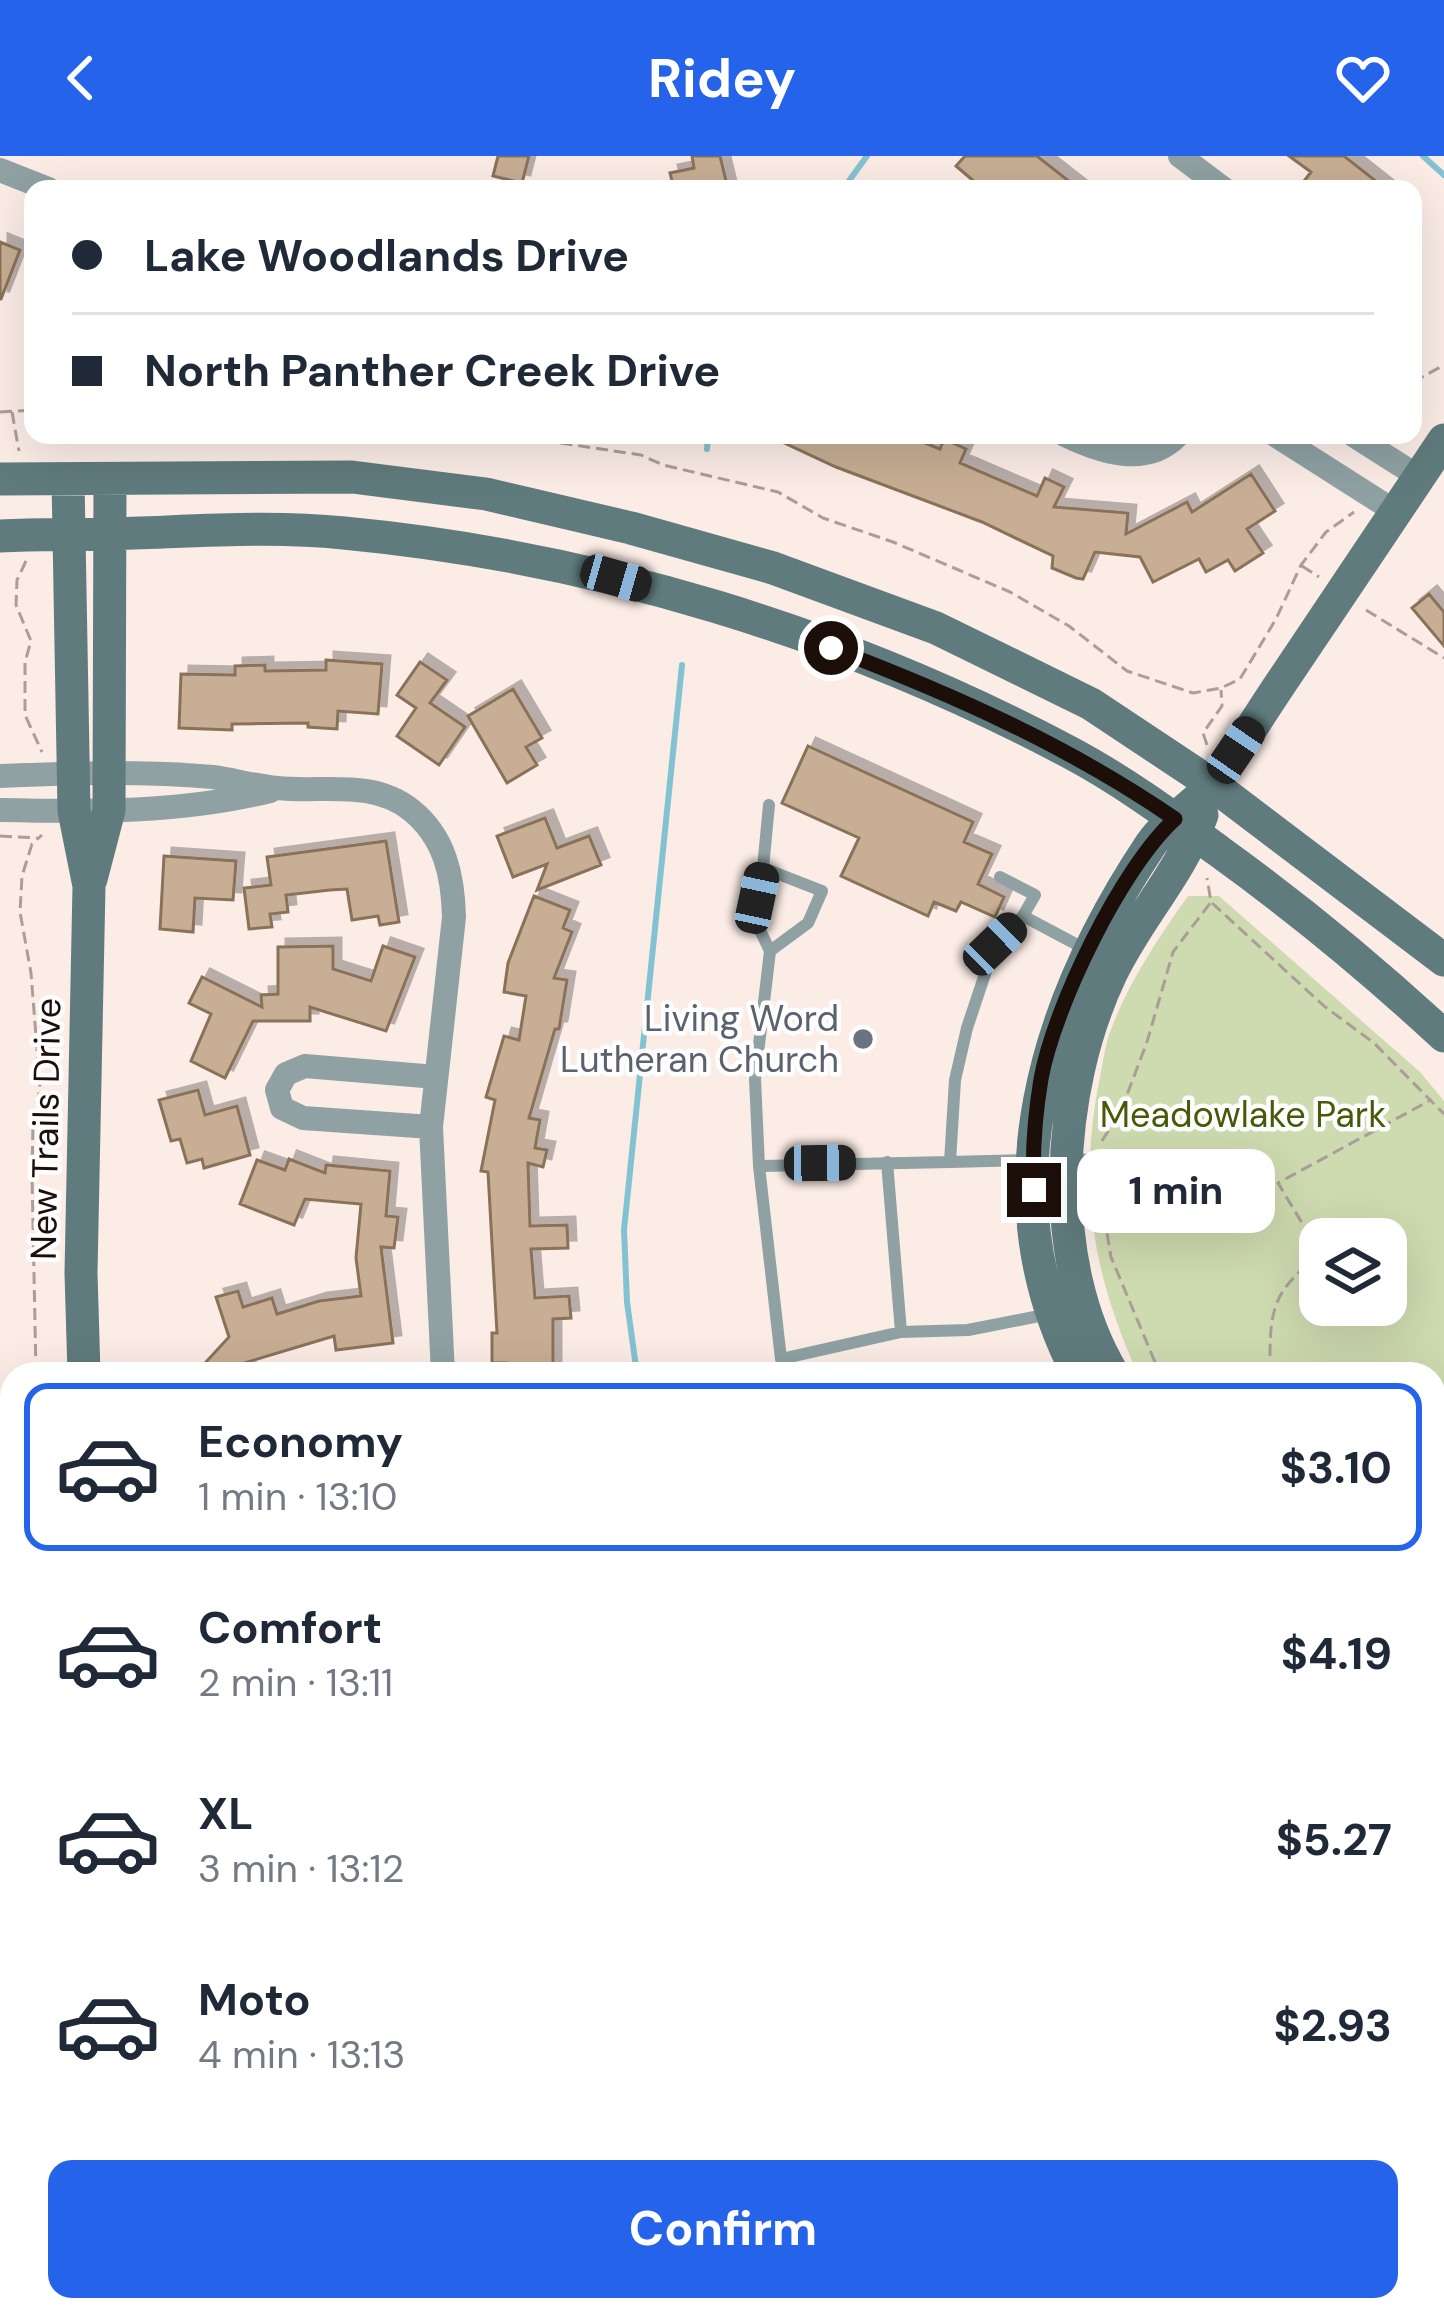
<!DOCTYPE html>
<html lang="en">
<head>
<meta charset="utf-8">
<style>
	body { margin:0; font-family:"DM Sans",sans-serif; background:#f6f6f7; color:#1f2937; height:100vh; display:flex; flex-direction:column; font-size:45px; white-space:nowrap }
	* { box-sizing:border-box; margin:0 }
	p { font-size:39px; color:#747a83 }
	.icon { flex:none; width:66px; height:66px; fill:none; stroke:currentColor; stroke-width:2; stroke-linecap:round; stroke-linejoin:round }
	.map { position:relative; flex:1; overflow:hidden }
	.drawer { position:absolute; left:0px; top:1206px; width:1446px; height:960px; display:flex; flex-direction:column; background:#fff; border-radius:36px 36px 0 0; box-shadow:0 12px 48px #0002 }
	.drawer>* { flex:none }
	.hud { position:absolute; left:24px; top:24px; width:1398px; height:264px; border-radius:24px; box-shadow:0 12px 48px #0002; display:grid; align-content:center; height:264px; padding:0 48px; background:#fff }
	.fabs { position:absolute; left:1299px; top:1062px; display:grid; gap:24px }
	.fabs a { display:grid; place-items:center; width:108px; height:108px; border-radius:24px; background:#fff; box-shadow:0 12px 48px #0002; font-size:60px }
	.end { position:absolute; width:54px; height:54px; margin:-27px; border:15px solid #1c0f0a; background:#fff; box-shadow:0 0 0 6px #fff }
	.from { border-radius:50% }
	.bubble { position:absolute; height:84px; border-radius:24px; background:#fff; box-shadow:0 12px 48px #0002; font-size:39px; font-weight:700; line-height:84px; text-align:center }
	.car { position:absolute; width:36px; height:72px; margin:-36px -18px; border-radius:15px; box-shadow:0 0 9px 3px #0007; background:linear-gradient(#222 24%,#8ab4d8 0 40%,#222 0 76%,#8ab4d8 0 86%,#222 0) }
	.hud b { display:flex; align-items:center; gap:42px; height:114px; font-size:45px }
	.hud b+b { border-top:3px solid #e0e1e3 }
	.hud i { width:30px; height:30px; background:#1f2937 }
	ul { padding:21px 0 0; list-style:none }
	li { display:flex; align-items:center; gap:36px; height:168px; margin:0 24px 18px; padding:0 24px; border:6px solid transparent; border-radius:24px }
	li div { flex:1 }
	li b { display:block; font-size:45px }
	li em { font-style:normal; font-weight:700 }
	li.active { border-color:#2563eb }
	li>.icon { width:108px; height:108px; stroke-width:1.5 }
	.primary-button { display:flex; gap:24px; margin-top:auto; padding:24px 48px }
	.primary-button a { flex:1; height:138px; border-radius:24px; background:#2563eb; color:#fff; font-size:48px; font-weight:700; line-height:138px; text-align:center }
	header { display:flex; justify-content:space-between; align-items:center; height:156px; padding:0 48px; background:#2563eb; color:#fff; font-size:54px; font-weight:700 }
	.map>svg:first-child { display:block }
	.green { fill:#cedaaf; fill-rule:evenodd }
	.water { fill:#83c3d1 }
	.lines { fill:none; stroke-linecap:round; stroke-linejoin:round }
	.stream { stroke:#83c3d1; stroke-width:6 }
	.building { fill:#c7ae94; stroke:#897259; stroke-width:3; filter:url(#shadow) }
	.path { stroke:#ac9d98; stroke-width:3; stroke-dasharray:12 6; stroke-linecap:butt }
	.lane { stroke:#8fa1a3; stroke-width:12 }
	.street { stroke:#8fa1a3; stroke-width:24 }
	.secondary { stroke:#607b7d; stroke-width:33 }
	.route { stroke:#1c0f0a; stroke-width:15 }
	.worship-dot { fill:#6b7280; stroke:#fdfdfd; stroke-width:4.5 }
	.labels { text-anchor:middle; stroke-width:9; stroke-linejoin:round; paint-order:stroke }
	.worship-label { font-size:36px; fill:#5b616d; stroke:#fdfdfd; text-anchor:end }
	.park-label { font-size:36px; fill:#495809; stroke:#fdfdfd }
	.street-label { font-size:36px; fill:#1c0f0a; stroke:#fdfdfd }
</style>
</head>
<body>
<header><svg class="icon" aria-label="back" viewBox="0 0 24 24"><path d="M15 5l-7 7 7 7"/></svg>Ridey<svg class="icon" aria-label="heart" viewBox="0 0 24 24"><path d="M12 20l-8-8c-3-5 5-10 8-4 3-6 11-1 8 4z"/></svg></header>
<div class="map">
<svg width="1444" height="2166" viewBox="0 0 1444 2166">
	<defs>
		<filter id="shadow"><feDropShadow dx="8" dy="-8" stdDeviation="0" flood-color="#0004"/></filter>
	</defs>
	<rect width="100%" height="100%" fill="#fbece6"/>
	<path class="green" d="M1188,740H1219L1420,916L1444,945V1530L1434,1534V1218H1138C1092,1117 1078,1029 1100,921C1103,906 1105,890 1110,876C1128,827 1158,782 1188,740ZM1320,1083H1386V1149H1320Z"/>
	<path class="water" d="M1444,1255V1514L1434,1517V1265Z"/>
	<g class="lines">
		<path class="stream" d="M1423,0L1444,19
			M843,33L867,0
			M707,293L708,279
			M637,1218L627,1146L624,1074L682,509
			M569,2166L577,2154"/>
	</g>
	<path class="building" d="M498,0H529L522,27L493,20Z
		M692,0H720L728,33H674L670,17L694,12Z
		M965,0H1037L1079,33H983L956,10Z
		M1289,0H1344L1386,33H1298L1311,16Z
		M0,86L20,94L1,143H0Z
		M767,279H905L940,293L944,283L966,293L960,307L1037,340L1045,322L1064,331L1054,351L1128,357L1126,378L1187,346L1192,356L1251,318L1275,355L1247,373L1263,397L1235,415L1228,404L1206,416L1199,403L1153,426L1140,401L1095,396L1083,423L1076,422L1052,412L1053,400L982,366L836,311Z
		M1429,438L1444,456V490L1412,452Z
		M326,504L382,508L378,558L338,555L337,573L308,571V567L232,568V574L179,572L181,518L235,519V510L265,509V515L326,514Z
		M420,506L447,524L430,547L465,571L439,609L397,580L416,552L397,539Z
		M513,533L542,582L526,591L537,609L507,627L468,560Z
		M808,590L973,666L964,686L992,698L978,728L1004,741L995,761L961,746L956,755L934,746L928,760L841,720L859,682L782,647Z
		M545,662L557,692L589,680L601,709L537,734L547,708L513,721L497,680Z
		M386,685L399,766L380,769L378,760L352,764L347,733L330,734L286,739L288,756L270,758L272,771L249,773L244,732L271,729L267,701Z
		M164,700L236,705L233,744L195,742L193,776L160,773Z
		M534,740L570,754L563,772L572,776L554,822L567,824L559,873H555L529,962L540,964L535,992L547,994L543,1011L528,1007L530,1070L567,1069L568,1092L531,1093L535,1142L569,1140L571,1162L553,1163V1218H507V1207H492V1177H497L488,1016L481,1015L495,944L486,941L504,880L519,884L526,840L504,836L508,807Z
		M333,790V813L371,825L383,790L415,801L386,875L310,851V865H253L225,922L191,905L211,858L189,847L202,821L262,851L261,839L278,838V791Z
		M198,934L205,959L237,950L250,999L204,1012L202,1003L187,1007L180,983L171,985L159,944Z
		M289,1003L325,1017L326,1009L390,1015L386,1060L398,1061L394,1092L381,1091L393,1187L336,1194L334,1180L241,1208L251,1218H195L229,1181L216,1141L238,1135L243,1151L272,1142L277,1158L319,1145L361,1140L356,1102L361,1048L305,1043L294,1069L240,1048L257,1004L285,1014Z"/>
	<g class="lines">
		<path class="path" d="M1413,226L1444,209
			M0,256L33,254
			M12,256L19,295
			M507,279L641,299L663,309L778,336L823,362L893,386L1010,436L1069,470L1127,515L1193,537L1221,532L1240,523L1276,463L1301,409L1326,376L1354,356
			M26,405L17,424L16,449L31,485L25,506V559L42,596
			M1302,410L1319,421
			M1366,454L1444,502
			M1207,589L1203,577L1222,550L1221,534
			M0,680L37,682
			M1212,747L1324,850L1374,887L1444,958
			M1102,985L1122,952L1147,886L1173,796L1211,746L1207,722
			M1098,1024L1111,1101L1160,1218
			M1355,1083L1382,1075H1406
			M1320,1097L1278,1027L1429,945
			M36,1218L32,1018L33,969L40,931L31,817L20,756L22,720L32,688L42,679
			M1270,1218C1270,1160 1268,1136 1320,1100
			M0,1800L12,1802
			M0,1913L12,1901
			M1434,2136L1444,2161"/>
		<path class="lane" d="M763,712L769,649
			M1000,721L1035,739L1023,760
			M1068,1003L1177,1008L1209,1026L1236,1048
			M1029,1004L950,1006L955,924L967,872L995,788L1023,760L1089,795
			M887,1006L901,1176
			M950,1006L759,1010L781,1203L901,1176L968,1174L1049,1158
			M759,1010L755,923L770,795L808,767L822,735L763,712L757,768L770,795"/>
		<path class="street" d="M1180,0L1224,33
			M0,14L48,33
			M1065,279C1100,296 1147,312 1178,279
			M1275,279L1396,356
			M1353,279L1419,321
			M0,620C71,617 142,615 213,621C234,624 256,630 277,632C323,637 372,623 411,654C445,681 453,720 454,761L431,971L443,1218
			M0,654C91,656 182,657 270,635
			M431,971L303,962L282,952L277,934L286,918L305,910L436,921
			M1434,1665H1444
			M1434,1702L1444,1701
			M0,1834L12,1836
			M0,1869L12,1871
			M205,2166L211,2154
			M796,2166L804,2154"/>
		<path class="secondary" d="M0,323L352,321L486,338L631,372L773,412L936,472L1091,548L1213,629L1444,804
			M68,323L74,655L89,730L81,1117L84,1218
			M0,380C36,378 72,379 109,378C187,376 266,369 344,377C596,401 845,477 1069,596C1122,624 1172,661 1220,696C1299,753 1373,814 1444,880
			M91,723L109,654L110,323
			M1078,1218C984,1038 1045,847 1151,688C1168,663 1198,648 1216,624C1241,590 1263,553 1287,518C1339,440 1392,362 1444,284
			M1113,1218C1045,1106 1056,933 1111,818C1137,763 1181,717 1202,659
			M0,2088L12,2050
			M1396,2154L1401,2166"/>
	</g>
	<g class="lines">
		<path class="route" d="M831,492C952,538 1069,590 1175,663C1121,712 1054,851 1041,923C1035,959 1032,997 1034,1034"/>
	</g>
	<circle class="worship-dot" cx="863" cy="883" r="12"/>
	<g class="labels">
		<g class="worship-label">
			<text x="839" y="875">Living Word<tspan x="839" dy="41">Lutheran Church</tspan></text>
		</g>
		<g class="park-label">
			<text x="1243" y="971">Meadowlake Park</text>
		</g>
		<g class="street-label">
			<text transform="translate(45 973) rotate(-89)" y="13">New Trails Drive</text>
		</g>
	</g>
</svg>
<div class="fabs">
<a><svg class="icon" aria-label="layers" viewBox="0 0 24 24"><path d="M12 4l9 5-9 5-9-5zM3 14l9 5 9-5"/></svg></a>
</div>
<i class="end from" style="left:831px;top:492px"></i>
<i class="end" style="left:1034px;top:1034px"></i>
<div class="bubble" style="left:1077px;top:993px;width:198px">1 min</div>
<i class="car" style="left:616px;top:422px;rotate:106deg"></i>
<i class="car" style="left:1236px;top:594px;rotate:34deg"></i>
<i class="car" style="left:757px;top:742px;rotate:12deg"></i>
<i class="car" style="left:995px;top:788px;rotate:46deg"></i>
<i class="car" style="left:820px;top:1007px;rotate:89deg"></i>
<div class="hud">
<b><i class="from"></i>Lake Woodlands Drive</b>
<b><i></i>North Panther Creek Drive</b>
</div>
<section class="drawer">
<ul>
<li class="active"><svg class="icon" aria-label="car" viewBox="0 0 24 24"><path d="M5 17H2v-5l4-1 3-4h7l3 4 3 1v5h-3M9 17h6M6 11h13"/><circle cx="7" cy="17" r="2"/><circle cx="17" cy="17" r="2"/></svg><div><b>Economy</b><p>1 min · 13:10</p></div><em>$3.10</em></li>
<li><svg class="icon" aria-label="car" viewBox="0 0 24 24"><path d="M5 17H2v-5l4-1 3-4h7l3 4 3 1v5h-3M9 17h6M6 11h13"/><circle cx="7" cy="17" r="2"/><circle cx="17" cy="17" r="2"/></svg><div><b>Comfort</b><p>2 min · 13:11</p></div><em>$4.19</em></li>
<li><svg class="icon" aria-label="car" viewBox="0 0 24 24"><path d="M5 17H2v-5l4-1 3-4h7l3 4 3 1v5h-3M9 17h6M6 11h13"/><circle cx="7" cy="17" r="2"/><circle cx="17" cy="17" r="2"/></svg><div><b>XL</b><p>3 min · 13:12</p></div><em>$5.27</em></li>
<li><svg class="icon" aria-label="car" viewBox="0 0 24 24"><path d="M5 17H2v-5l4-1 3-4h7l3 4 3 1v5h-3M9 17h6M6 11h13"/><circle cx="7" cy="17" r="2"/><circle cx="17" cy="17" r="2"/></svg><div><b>Moto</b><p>4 min · 13:13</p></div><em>$2.93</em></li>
</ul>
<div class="primary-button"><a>Confirm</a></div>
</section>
</div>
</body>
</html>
